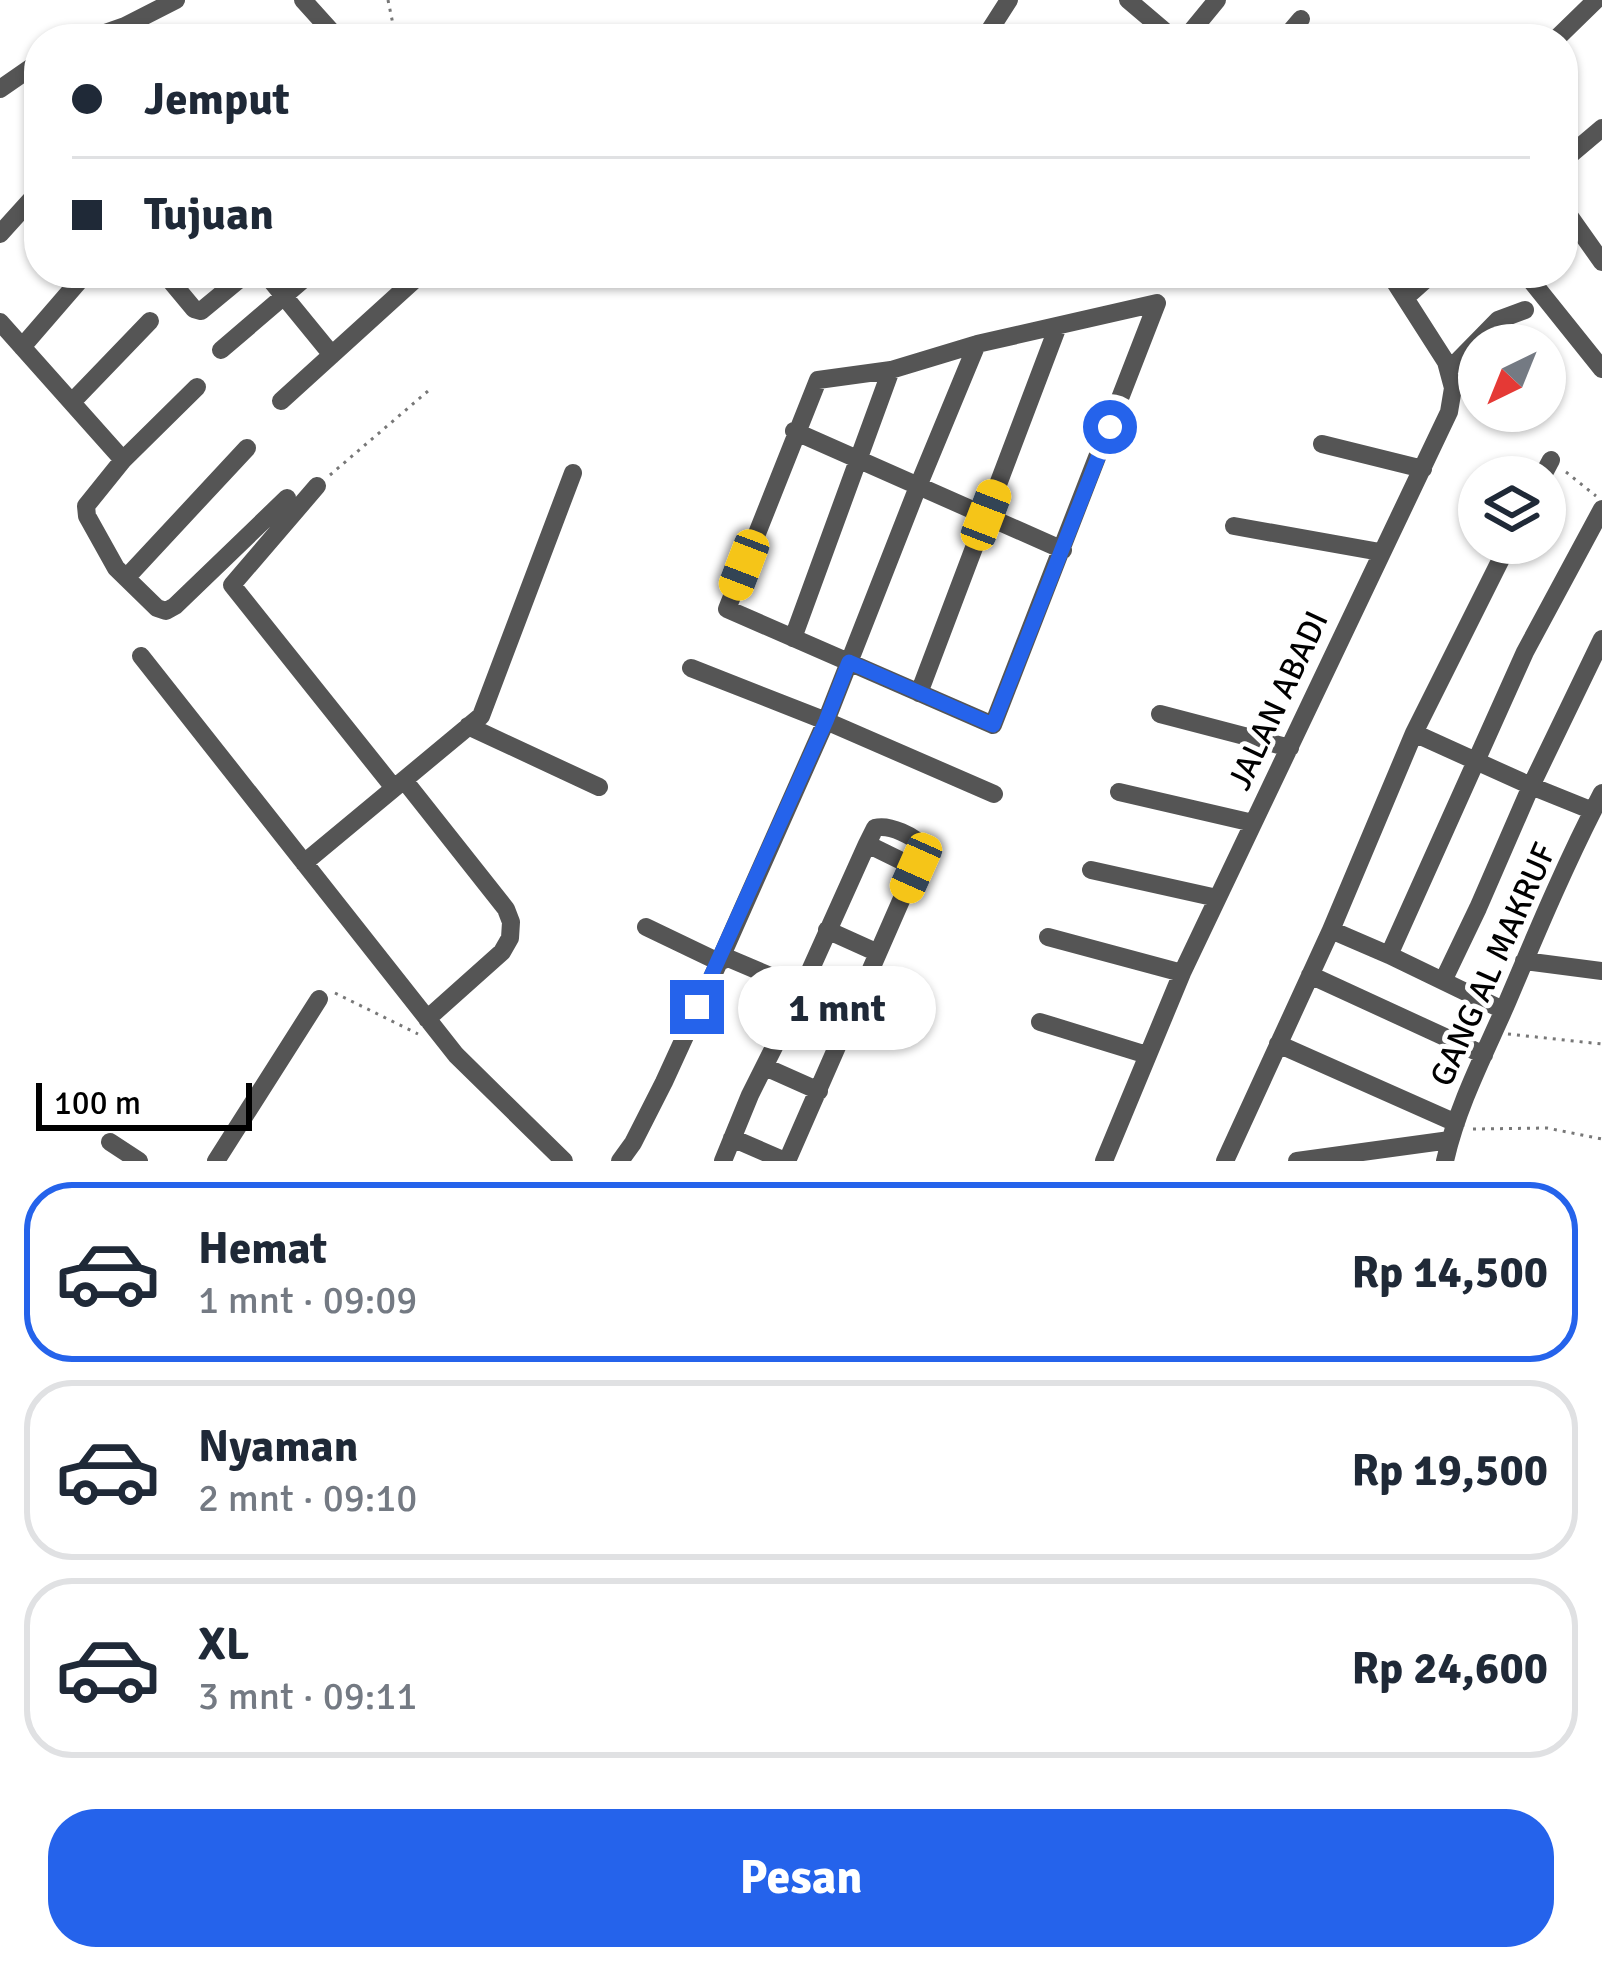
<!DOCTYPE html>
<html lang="id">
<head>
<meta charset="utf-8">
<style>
	body { margin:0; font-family:Signika,sans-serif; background:#f6f6f7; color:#1f2937; height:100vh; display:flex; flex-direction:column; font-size:45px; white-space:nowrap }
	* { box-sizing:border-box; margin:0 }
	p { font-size:39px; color:#747a83 }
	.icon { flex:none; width:66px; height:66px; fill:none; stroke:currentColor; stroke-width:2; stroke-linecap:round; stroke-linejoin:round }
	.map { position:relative; height:1161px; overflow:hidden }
	.panel { display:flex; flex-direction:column; background:#fff; flex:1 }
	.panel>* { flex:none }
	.banner { position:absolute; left:24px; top:24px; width:1554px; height:264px; border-radius:48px; box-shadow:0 3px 9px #0004; display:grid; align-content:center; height:264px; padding:0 48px; background:#fff }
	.needle { width:78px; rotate:223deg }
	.buttons { position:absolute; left:1458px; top:324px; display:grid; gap:24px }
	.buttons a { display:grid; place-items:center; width:108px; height:108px; border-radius:50%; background:#fff; box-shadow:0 3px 9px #0004; font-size:60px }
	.scale { position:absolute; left:36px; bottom:30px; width:216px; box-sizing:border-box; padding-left:12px; border:6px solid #000; border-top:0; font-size:33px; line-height:42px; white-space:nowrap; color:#000; -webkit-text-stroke:9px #fff; paint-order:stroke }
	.end { position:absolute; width:54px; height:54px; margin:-27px; border:15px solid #2563eb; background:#fff; box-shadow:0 0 0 6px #fff }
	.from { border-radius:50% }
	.bubble { position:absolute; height:84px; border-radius:42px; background:#fff; box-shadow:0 3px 9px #0004; font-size:39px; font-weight:800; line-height:84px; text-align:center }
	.car { position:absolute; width:36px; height:72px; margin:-36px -18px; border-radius:15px; box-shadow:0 0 9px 3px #0007; background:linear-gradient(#f5c518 24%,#345 0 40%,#f5c518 0 76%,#345 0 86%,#f5c518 0) }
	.banner b { display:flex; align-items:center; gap:42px; height:114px; font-size:45px }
	.banner b+b { border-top:3px solid #e0e1e3 }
	.banner i { width:30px; height:30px; background:#1f2937 }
	ul { padding:21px 0 0; list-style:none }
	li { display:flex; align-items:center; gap:36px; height:180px; margin:0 24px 18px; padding:0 24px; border:6px solid #e0e1e3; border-radius:48px }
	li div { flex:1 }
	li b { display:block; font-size:45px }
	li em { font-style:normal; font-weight:800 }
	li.on { border-color:#2563eb }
	li>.icon { width:108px; height:108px; stroke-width:1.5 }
	.cta { display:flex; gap:24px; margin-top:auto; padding:24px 48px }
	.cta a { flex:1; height:138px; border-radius:48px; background:#2563eb; color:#fff; font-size:48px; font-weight:800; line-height:138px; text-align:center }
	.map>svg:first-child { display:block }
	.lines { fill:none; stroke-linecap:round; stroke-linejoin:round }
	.path { stroke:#777; stroke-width:3; stroke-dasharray:3 6; stroke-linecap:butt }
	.minor { stroke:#555; stroke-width:18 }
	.route { stroke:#2563eb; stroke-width:15 }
	.labels { text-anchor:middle; stroke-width:10; stroke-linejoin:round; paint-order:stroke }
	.street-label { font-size:33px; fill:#000; stroke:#fff }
</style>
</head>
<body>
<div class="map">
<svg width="1602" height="1161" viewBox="0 0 1602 1161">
	<rect width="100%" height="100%" fill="#fff"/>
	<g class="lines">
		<path class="path" d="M388,0L396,39
			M1566,472L1596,496
			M330,475L428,391
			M335,993L418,1034
			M1508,1034L1602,1044
			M1473,1129L1547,1128L1602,1139"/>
		<path class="minor" d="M303,0L331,31
			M1128,0L1174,39
			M88,39L125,26L176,0
			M984,39L1009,0
			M1185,39L1217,0
			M1284,39L1301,19
			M1556,39L1596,0
			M0,89L39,62
			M1563,161L1602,128
			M1563,207L1602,262
			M0,234L37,193
			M164,273L194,309L201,311L247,273
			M265,273L332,355
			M1525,273L1602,369
			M1405,298L1433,273
			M1157,303L993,725L727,609L818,380L891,370L977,344Z
			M0,322L123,460L86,506L87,516L116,568L157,608L166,611L175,606L287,498
			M22,347L86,273
			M221,350L311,273
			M1449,370L1498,320L1525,310
			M73,401L150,321
			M281,401L422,273
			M794,431L1063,550
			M1322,444L1423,469
			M123,460L197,387
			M1542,477L1551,460
			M317,486L232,585L394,788
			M1234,526L1380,552
			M126,578L247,448
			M793,638L891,370
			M141,656L456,1055L564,1161
			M691,668L826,721L994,794
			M919,693L1058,326
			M1160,714L1290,748
			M468,726L599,787
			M1414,733L1531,786L1593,811
			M404,780L506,909L511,922L510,938L502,952L427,1019
			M1119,792L1253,823
			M304,863L481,716L573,473
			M1091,870L1217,898
			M646,927L719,962L826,721L919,484L977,344
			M827,930L878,953
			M1331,930L1389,955L1503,1010
			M1048,937L1182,973
			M1389,955L1525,652L1602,509
			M1524,961L1602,971
			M1310,975L1484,1055
			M1443,981L1478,908L1531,786L1602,639
			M803,985L855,1005
			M798,998L850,1018
			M1040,1022L1147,1055
			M1278,1044L1456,1123
			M765,1067L819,1091
			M732,1138L785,1161
			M110,1142L139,1161
			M216,1161L319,999
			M620,1161L633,1143L664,1082L719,962L728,958L801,989
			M723,1161L750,1095L791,1013L867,844L916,868
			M787,1161L924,848C915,836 889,824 875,828L867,844
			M1104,1161L1182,973L1449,412L1453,388L1446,362L1389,273
			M1225,1161L1331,930L1414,733L1509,543
			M1297,1161L1450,1140
			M1445,1161C1457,1107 1484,1055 1506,1005C1536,934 1566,862 1602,793"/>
	</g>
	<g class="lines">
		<path class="route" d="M697,1007L826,721L849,662L993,725L1110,427"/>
	</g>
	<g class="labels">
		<g class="street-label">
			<text transform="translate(1277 700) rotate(-65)" y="12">JALAN ABADI</text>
			<text transform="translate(1492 964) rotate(-66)" y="12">GANG AL MAKRUF</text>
		</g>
	</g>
</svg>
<div class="buttons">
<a><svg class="needle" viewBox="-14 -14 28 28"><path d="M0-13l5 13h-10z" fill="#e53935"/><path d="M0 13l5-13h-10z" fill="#747a83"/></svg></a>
<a><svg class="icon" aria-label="layers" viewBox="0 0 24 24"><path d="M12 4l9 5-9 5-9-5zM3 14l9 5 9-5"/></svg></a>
</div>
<div class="scale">100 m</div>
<i class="end from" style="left:1110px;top:427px"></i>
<i class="end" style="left:697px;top:1007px"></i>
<div class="bubble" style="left:738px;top:966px;width:198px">1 mnt</div>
<i class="car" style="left:986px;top:515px;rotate:21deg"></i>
<i class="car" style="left:744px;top:565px;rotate:201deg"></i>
<i class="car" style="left:916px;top:868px;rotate:204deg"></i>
<div class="banner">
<b><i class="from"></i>Jemput</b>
<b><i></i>Tujuan</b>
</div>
</div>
<section class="panel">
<ul>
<li class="on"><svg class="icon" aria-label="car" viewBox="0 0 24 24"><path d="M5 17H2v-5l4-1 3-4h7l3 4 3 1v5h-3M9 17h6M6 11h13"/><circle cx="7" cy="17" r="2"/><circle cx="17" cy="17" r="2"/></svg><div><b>Hemat</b><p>1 mnt · 09:09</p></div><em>Rp 14,500</em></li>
<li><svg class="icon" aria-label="car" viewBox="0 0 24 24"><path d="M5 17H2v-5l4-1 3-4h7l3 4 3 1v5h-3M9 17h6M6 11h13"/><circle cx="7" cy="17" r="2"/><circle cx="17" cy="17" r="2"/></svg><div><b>Nyaman</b><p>2 mnt · 09:10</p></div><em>Rp 19,500</em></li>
<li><svg class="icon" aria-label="car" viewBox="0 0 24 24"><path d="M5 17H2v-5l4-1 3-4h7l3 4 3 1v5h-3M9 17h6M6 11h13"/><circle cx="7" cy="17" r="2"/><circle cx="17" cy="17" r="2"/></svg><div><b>XL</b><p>3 mnt · 09:11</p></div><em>Rp 24,600</em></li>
</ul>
<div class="cta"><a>Pesan</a></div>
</section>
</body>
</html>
